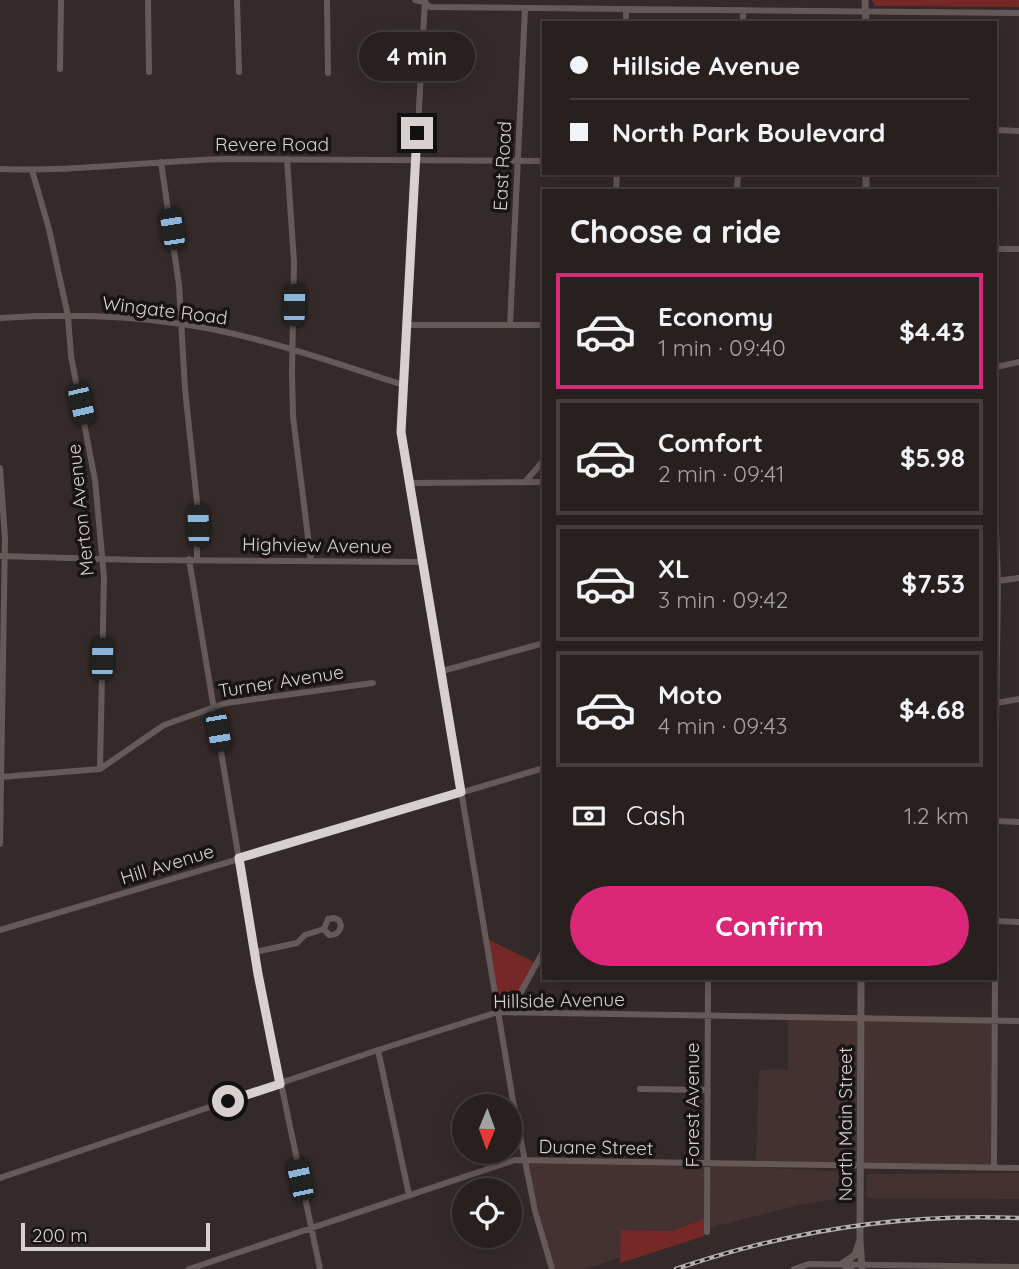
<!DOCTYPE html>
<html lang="en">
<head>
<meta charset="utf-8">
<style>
	body { margin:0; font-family:Quicksand,sans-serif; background:#2f2828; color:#f1f3f6; height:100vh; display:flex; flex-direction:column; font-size:26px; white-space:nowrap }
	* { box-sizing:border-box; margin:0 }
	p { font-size:23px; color:#a4a3a4 }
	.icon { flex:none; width:38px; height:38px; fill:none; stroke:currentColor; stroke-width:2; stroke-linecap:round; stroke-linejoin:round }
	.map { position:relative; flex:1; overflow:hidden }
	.side { position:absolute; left:542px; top:189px; width:455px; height:791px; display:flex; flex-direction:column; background:#27201f; border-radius:0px; box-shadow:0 4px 18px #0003,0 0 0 2px #433e3d }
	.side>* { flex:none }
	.top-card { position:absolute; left:542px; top:21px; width:455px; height:154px; border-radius:0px; box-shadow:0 4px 18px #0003,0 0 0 2px #433e3d; display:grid; align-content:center; height:154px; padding:0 28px; background:#27201f }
	.needle { width:46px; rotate:181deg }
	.buttons { position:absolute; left:452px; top:1094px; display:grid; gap:14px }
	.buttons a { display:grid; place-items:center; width:70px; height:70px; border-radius:50%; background:#27201f; box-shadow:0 4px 18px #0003,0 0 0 2px #433e3d; font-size:35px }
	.scale { position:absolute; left:21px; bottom:18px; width:189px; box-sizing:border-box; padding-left:7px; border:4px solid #d7d0cf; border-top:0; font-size:19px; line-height:24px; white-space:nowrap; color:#d7d0cf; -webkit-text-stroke:5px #181413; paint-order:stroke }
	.end { position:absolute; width:32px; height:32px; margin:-16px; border:9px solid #d7d0cf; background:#111; box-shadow:0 0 0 4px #111 }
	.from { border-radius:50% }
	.bubble { position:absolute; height:49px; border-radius:24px; background:#27201f; box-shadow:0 4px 18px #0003,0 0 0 2px #433e3d; font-size:23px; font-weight:700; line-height:49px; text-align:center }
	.car { position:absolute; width:21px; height:42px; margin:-21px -10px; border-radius:9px; box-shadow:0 0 5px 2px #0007; background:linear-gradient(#222 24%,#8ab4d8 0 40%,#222 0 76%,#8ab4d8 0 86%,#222 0) }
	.top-card b { display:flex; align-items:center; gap:24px; height:66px; font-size:26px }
	.top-card b+b { border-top:2px solid #433e3d }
	.top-card i { width:18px; height:18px; background:#f1f3f6 }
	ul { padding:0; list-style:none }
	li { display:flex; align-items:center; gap:21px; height:116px; margin:0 14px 10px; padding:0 14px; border:4px solid #433e3d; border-radius:0px }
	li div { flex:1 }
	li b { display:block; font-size:26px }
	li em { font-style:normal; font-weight:700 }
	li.on { border-color:#db2777 }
	li>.icon { width:63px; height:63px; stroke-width:1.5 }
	h2 { padding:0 28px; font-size:32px; line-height:84px }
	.pay { display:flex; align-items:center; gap:18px; height:77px; padding:0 28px; font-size:26px }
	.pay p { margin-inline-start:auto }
	.action { display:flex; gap:14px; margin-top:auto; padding:14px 28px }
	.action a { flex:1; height:80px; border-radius:42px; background:#db2777; color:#fff; font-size:28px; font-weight:700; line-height:80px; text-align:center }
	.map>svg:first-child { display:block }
	.built { fill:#433230 }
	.green { fill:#762826 }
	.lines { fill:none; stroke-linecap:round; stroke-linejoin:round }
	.minor { stroke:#665a59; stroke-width:6 }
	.tertiary { stroke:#665a59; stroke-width:7 }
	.rail-casing { stroke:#b6aead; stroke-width:4.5 }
	.rail { stroke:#181413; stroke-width:2; stroke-dasharray:5; stroke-linecap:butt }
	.route { stroke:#d7d0cf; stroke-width:9 }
	.labels { text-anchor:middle; stroke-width:7; stroke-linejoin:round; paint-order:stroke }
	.street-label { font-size:19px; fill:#d7d0cf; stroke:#181413 }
</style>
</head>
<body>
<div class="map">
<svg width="1019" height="1269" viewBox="0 0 1019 1269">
	<rect width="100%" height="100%" fill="#342a29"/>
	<path class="built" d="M788,1020H859L857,1164L756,1162L759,1070L788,1069Z
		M863,1021L994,1022L993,1166L861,1164Z
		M526,1163L706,1165V1218L672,1231L622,1230L621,1257L586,1269H553Z
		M710,1165L850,1172L856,1181L858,1195L799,1205L709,1228Z
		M1019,1173V1199L866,1198L867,1174Z"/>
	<path class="green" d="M872,0H1019V7L875,6Z
		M487,939L534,962L512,1010L499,1009Z
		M706,1218L704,1236L620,1263L621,1230L672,1231Z"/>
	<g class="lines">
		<path class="minor" d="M148,0L149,72
			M237,0L239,72
			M327,0L328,73
			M415,0L424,2L430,7L1019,13
			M425,0L401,432L513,1101L535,1211L552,1269
			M626,23V9
			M743,23V10
			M60,69L61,0
			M996,130L1019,131
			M287,159L294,262L292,372L293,417L311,561
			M161,162L179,285L185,389L197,502V560
			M0,169C76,172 151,161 227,159L544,161
			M32,170L49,229L68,316L71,356L95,480L104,577L100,769
			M616,191L617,173
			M737,191L738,173
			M996,249H1019
			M0,318C60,314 122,315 182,324C258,335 331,362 404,385
			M406,325H544
			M510,325L525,9
			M996,367L1019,362
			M0,468L5,538L0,844
			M525,482L544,460
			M410,483L544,482
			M996,532L998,581L996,727
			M0,556L138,560L423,562
			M189,559L258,974L320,1269
			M997,581L1019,578
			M442,671L544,643
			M996,703L1019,699
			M1,777L100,769L164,725L226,703L373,683
			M996,821L1019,822
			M996,921L1019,922
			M0,930L544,768
			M255,952L297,943L305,935L324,929L329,935C336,935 339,933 341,926L339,920L334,918L328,919L324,929
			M515,1013L520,994L544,950
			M378,1050L409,1195
			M640,1089L708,1090
			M994,1168L995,978
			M0,1178L378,1050L498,1012L1019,1021
			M707,1232L708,978
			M189,1269L515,1160L1019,1168
			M794,1269L809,1264L1019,1267"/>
		<path class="tertiary" d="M865,0L866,23
			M866,191V173
			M861,978L860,1240L862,1269
			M851,1269L842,1264L855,1255L860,1240"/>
		<defs>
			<path id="rail" d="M676,1269C787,1231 902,1213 1019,1218"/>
		</defs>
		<use href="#rail" class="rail-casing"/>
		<use href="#rail" class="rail"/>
	</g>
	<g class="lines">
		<path class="route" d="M228,1101L280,1084L258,974L239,858L461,792L401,432L417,133"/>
	</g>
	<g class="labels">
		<g class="street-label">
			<text x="272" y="151">Revere Road</text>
			<text transform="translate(502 166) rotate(-87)" y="7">East Road</text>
			<text transform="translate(165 310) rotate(7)" y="7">Wingate Road</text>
			<text transform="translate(80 510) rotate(-96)" y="7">Merton Avenue</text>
			<text transform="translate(317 545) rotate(1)" y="7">Highview Avenue</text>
			<text transform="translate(281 681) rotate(-9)" y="7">Turner Avenue</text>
			<text transform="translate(167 864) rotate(-17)" y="7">Hill Avenue</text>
			<text transform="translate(559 1000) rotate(-1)" y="7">Hillside Avenue</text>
			<text transform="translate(692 1105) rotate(-90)" y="7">Forest Avenue</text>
			<text transform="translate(845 1124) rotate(-90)" y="7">North Main Street</text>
			<text transform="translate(596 1147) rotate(1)" y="7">Duane Street</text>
		</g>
	</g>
</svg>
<div class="buttons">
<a><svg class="needle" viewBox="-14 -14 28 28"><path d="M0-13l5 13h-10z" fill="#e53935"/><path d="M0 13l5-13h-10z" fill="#a4a3a4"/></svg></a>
<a><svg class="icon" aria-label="locate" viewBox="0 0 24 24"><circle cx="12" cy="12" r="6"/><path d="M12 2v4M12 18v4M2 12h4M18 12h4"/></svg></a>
</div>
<div class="scale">200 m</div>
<i class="end from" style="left:228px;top:1101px"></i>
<i class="end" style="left:417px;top:133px"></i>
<div class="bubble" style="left:359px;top:32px;width:116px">4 min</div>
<i class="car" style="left:172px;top:229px;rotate:351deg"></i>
<i class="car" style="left:294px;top:305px;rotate:1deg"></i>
<i class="car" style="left:81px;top:404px;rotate:167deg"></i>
<i class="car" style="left:198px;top:526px;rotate:358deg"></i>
<i class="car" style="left:102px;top:659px;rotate:1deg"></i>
<i class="car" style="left:218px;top:731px;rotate:170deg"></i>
<i class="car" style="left:300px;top:1180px;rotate:348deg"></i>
<div class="top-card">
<b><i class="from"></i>Hillside Avenue</b>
<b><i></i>North Park Boulevard</b>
</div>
<section class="side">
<h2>Choose a ride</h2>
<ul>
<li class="on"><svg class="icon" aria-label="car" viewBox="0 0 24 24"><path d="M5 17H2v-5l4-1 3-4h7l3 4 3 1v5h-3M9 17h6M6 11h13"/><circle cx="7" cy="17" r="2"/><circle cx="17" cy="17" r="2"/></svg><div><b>Economy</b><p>1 min · 09:40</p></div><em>$4.43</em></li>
<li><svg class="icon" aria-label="car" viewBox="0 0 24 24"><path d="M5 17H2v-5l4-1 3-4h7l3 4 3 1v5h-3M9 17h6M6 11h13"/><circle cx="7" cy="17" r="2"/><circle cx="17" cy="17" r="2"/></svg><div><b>Comfort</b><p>2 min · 09:41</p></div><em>$5.98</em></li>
<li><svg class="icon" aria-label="car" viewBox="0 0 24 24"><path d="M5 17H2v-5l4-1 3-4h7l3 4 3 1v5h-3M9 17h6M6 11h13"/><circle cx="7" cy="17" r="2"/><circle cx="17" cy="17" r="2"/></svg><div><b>XL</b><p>3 min · 09:42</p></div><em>$7.53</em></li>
<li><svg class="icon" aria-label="car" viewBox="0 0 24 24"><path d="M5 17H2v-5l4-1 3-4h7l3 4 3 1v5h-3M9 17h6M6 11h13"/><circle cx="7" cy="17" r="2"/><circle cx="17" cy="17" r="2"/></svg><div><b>Moto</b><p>4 min · 09:43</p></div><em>$4.68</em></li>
</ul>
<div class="pay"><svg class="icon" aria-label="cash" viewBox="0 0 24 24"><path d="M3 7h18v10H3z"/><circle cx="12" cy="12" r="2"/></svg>Cash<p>1.2 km</p></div>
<div class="action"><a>Confirm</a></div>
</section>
</div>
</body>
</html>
